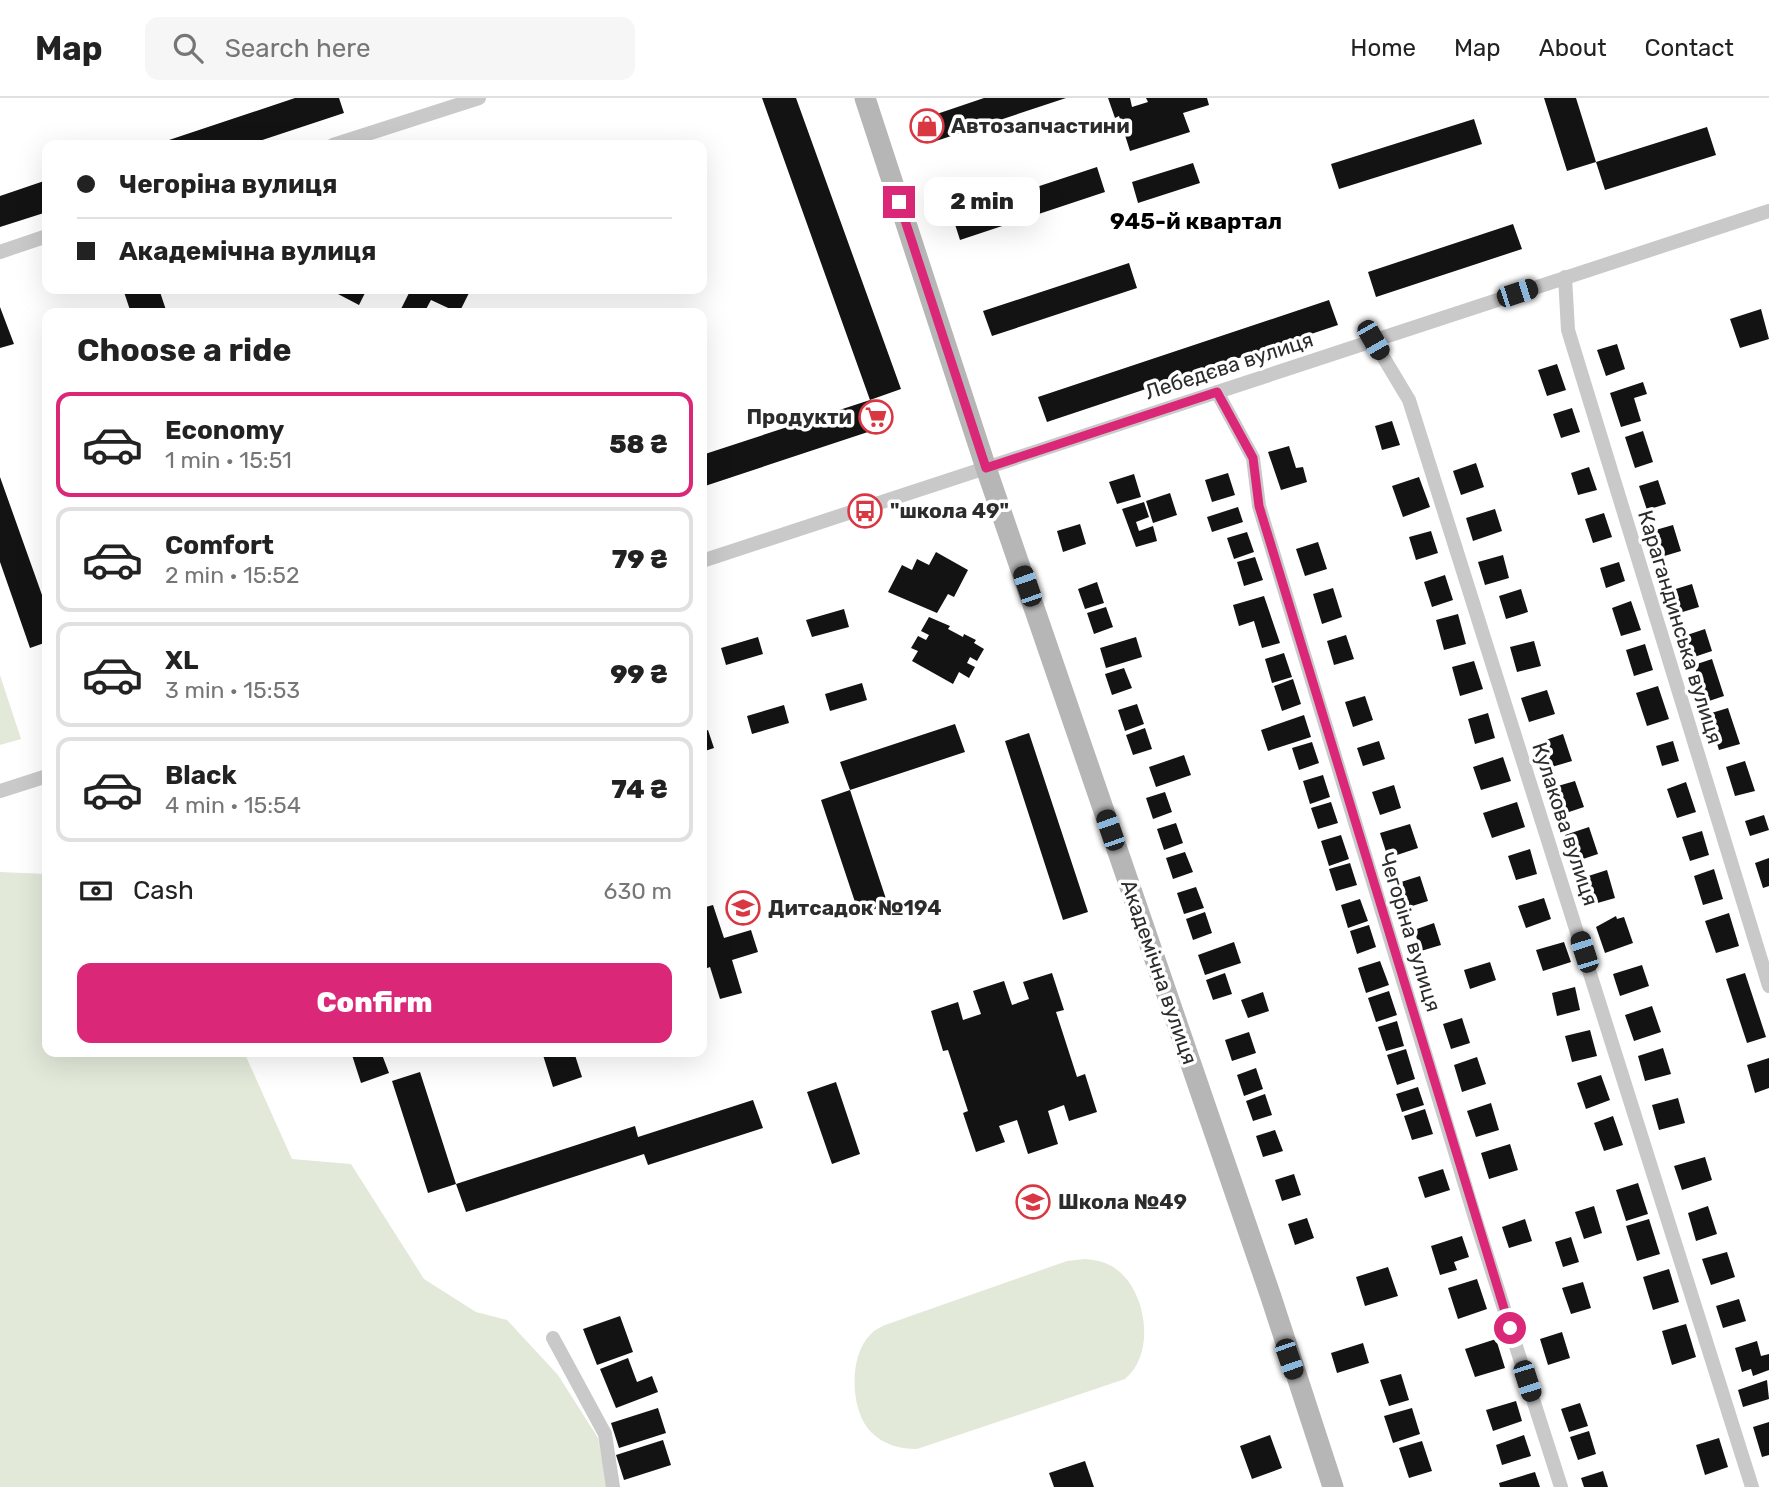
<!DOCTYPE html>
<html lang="en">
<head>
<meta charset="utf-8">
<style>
	body { margin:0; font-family:Rubik,sans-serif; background:#f6f6f6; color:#222; height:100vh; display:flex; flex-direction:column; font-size:26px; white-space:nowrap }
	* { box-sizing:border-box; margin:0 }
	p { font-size:23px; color:#767676 }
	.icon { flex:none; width:38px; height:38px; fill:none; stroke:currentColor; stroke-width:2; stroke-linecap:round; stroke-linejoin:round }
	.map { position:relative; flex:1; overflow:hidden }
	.sheet { position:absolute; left:42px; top:210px; width:665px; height:749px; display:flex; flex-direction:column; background:#fff; border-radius:14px; box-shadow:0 7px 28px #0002 }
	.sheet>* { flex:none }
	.hud { position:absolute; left:42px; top:42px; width:665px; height:154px; border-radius:14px; box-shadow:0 7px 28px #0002; display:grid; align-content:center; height:154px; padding:0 35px; background:#fff }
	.end { position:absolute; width:32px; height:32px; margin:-16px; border:9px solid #db2777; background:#fff; box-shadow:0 0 0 4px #fff }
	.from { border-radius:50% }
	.bubble { position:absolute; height:49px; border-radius:14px; background:#fff; box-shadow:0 7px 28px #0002; font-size:23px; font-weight:800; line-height:49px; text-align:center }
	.car { position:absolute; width:21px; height:42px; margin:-21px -10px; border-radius:9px; box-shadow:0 0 5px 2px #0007; background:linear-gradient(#222 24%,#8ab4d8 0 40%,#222 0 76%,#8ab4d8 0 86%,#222 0) }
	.hud b { display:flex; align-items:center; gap:24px; height:66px; font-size:26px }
	.hud b+b { border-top:2px solid #e0e0e0 }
	.hud i { width:18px; height:18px; background:#222 }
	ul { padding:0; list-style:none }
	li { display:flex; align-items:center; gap:21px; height:105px; margin:0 14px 10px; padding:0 21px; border:4px solid #e0e0e0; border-radius:14px }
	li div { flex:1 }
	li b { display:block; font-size:26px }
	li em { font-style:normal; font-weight:800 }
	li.current { border-color:#db2777 }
	li>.icon { width:63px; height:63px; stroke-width:1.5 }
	h2 { padding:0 35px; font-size:32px; line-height:84px }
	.pay { display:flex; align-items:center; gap:18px; height:77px; padding:0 35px; font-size:26px }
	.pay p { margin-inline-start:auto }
	.primary-button { display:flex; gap:14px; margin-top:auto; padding:14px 35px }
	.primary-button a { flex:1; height:80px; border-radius:14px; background:#db2777; color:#fff; font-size:28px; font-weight:800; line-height:80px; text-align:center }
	header { display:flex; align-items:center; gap:42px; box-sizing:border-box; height:98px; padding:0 35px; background:#fff; border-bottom:2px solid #e0e0e0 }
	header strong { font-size:33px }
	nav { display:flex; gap:38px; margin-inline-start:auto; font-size:24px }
	.search { width:490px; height:63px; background:#f6f6f6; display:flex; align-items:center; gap:18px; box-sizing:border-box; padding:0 24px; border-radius:14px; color:#767676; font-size:26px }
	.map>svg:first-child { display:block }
	.green { fill:#e2e9d9 }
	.building { fill:#131313 }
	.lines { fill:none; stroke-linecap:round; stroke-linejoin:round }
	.minor { stroke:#c9c9c9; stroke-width:14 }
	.secondary { stroke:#b6b6b6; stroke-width:21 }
	.route { stroke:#db2777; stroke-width:9 }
	.labels { text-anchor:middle; stroke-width:7; stroke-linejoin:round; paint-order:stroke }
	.poi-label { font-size:21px; font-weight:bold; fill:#2c2c2c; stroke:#fff; text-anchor:start }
	.street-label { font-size:21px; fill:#2c2c2c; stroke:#fff }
	.neighbourhood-label { font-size:23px; font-weight:bold; fill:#000; stroke:#fff }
</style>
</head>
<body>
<header>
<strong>Map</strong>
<div class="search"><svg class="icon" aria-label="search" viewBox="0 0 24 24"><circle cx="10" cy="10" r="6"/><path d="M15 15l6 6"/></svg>Search here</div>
<nav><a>Home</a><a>Map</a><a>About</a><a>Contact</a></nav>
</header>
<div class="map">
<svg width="1769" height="1389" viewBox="0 0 1769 1389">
	<rect width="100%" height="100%" fill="#fff"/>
	<path class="green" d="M0,577L21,641L0,647Z
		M0,774L47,776V954H244L292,1061L351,1066L424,1181L476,1214L507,1222L558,1277L598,1340L608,1389H0Z
		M1085,1161C1096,1162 1107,1164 1116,1171C1147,1193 1156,1256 1125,1281L917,1351C900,1351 884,1347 871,1334C850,1313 848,1257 871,1236C874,1232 881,1229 885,1227L1067,1163Z"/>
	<path class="building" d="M295,0H339L344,15L247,47H154Z
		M762,0H796L901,291L870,302Z
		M984,0H1066L930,45L922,21Z
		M1108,0H1130L1132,9L1148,4L1146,0H1207L1209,7L1183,15L1190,34L1130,53L1119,18L1115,20Z
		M1544,0H1576L1596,64L1567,73Z
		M1474,21L1482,46L1339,91L1331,66Z
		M1707,29L1716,57L1605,92L1596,64Z
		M1193,65L1200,85L1138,105L1132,84Z
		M1097,69L1105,94L960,142L952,117Z
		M47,82V114L0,129V98Z
		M1513,126L1522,151L1376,199L1368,174Z
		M1129,165L1137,190L992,238L983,213Z
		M123,191H159L167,215H131Z
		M340,191H367L359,207L338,196Z
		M405,191H460L469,195L459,215L431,202L424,215H399L410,193Z
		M1329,202L1338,227L1047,324L1038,299Z
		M0,209L14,246L0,250Z
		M1761,211L1769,241L1740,250L1730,221Z
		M1617,246L1625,271L1606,278L1597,252Z
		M1557,266L1566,292L1547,298L1538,272Z
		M1643,284L1647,296L1634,300L1641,323L1621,329L1610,295Z
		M870,302L880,330L702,389V357Z
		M1572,310L1580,334L1561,340L1553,316Z
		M1392,323L1400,347L1382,352L1375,328Z
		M1643,333L1653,364L1635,370L1625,339Z
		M1289,348L1296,370L1303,369L1307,384L1281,392L1268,354Z
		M1476,365L1484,389L1461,397L1453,373Z
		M1589,369L1597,392L1578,397L1571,375Z
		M1228,375L1235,397L1212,404L1205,382Z
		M1134,376L1141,399L1117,406L1109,384Z
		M0,379L47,511V544L30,550L0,464Z
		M1419,379L1430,409L1403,419L1392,388Z
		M1658,382L1666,406L1647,412L1639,388Z
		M1170,395L1177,417L1153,425L1146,403Z
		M1144,404L1149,419L1136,424L1139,433L1153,428L1157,443L1136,449L1122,411Z
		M1238,409L1243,424L1212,434L1207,419Z
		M1495,411L1502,433L1473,443L1466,420Z
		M1604,415L1612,439L1593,445L1585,421Z
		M1080,426L1086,446L1063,454L1057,433Z
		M1673,427L1681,453L1661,459L1652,433Z
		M1431,433L1438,455L1416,462L1409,439Z
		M1247,434L1254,454L1234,461L1227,440Z
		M1318,444L1327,471L1305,478L1296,451Z
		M936,454L968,472L954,499L948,496L937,515L888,494L902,467L912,472L917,461L929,467Z
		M1503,457L1509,480L1485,487L1478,464Z
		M1255,459L1263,482L1244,488L1237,464Z
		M1619,464L1625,483L1606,490L1600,470Z
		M1445,477L1453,502L1432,509L1424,484Z
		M1097,484L1104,505L1085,511L1078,491Z
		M1692,486L1699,509L1676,516L1669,493Z
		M1333,490L1342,519L1322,526L1313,496Z
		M1521,491L1528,514L1506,521L1499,498Z
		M1264,498L1280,545L1262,550L1254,523L1239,528L1233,507Z
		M1631,503L1641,532L1621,538L1612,510Z
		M1106,509L1113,529L1094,536L1087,515Z
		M844,511L849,529L812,539L806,522Z
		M1458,516L1466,546L1444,552L1436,522Z
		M929,519L950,528L948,531L963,539L964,536L976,542L974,545L984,551L977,563L970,559L967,565L975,569L969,580L959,574L953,586L912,563L918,553L911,550L918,538L926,542L929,537L921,533Z
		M1705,531L1712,553L1691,560L1684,538Z
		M1346,537L1354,561L1334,567L1327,543Z
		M758,539L763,556L726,567L721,550Z
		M1136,539L1142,559L1106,570L1100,550Z
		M1534,543L1541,568L1517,574L1510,549Z
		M1645,546L1653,572L1634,578L1626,552Z
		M1284,555L1292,579L1272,585L1265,561Z
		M1712,561L1724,598L1706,604L1694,567Z
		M1474,563L1483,591L1460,598L1452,569Z
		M1124,570L1132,590L1112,597L1105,576Z
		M1293,581L1301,606L1282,613L1274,588Z
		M862,585L867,602L830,613L825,596Z
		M1658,588L1669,621L1647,628L1636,595Z
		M1547,592L1555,616L1529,624L1521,600Z
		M1365,598L1373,622L1353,629L1345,604Z
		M1137,606L1144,626L1125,633L1118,612Z
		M784,607L789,625L752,636L747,618Z
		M1728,610L1740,646L1719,652L1708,616Z
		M1488,615L1495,640L1475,646L1468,621Z
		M1304,617L1311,639L1268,653L1261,632Z
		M955,626L965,654L850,692L840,664Z
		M1145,630L1152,651L1133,657L1126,637Z
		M708,632L714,650L702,654V634Z
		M1029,635L1088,814L1063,822L1005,643Z
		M1563,636L1572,663L1545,671L1537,645Z
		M1379,643L1385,661L1363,668L1357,650Z
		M1673,643L1679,663L1662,668L1656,648Z
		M1312,644L1319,665L1299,672L1292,650Z
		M1184,657L1191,677L1156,689L1149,669Z
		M1503,659L1511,683L1481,692L1473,669Z
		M1745,663L1755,693L1735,698L1726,669Z
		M1323,677L1330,699L1310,706L1303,683Z
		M1575,683L1584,709L1560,717L1551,690Z
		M1686,684L1696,714L1677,720L1667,691Z
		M1394,687L1401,710L1380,717L1372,694Z
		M850,692L888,807L859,816L821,702Z
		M1165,694L1172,714L1153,721L1146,700Z
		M1331,704L1338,725L1318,731L1311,710Z
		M1517,704L1525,729L1492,740L1483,715Z
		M1764,717L1769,732L1750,738L1745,723Z
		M1176,725L1183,745L1164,752L1157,731Z
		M1410,726L1418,750L1388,760L1380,735Z
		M1589,729L1598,756L1574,764L1565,737Z
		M1702,733L1709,757L1690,763L1682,739Z
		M1341,737L1349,761L1329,768L1321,743Z
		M1530,751L1537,776L1516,782L1508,758Z
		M1185,754L1193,774L1173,781L1166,760Z
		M1769,760V788L1763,790L1755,765Z
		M1350,765L1357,787L1336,793L1329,771Z
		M1714,771L1723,801L1703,807L1694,778Z
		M1607,772L1615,800L1587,808L1579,781Z
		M1420,778L1428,803L1409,809L1401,784Z
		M1196,789L1204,810L1184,816L1177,795Z
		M1544,800L1551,821L1526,830L1518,808Z
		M1360,801L1368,823L1348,830L1341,807Z
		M713,807L724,840L751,832L758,854L732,862L742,895L720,901L710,869L702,872V810Z
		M1205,814L1212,835L1193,842L1186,821Z
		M1729,815L1739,848L1716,855L1705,823Z
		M1616,818L1617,821L1624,819L1633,845L1605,855L1596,829Z
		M1434,825L1441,847L1421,853L1414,832Z
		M1369,827L1376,849L1357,856L1350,833Z
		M1234,844L1241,865L1205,877L1198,857Z
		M1564,844L1571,864L1543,873L1536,852Z
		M1380,863L1389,887L1366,895L1358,870Z
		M1490,864L1496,882L1470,891L1464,872Z
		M1642,867L1649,888L1620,898L1613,876Z
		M1052,875L1064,912L1056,914L1077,979L1085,976L1097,1014L1069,1023L1064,1007L1048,1013L1058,1046L1028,1056L1017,1022L999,1028L1005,1044L976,1054L963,1015L968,1013L948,952L943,953L931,913L958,904L963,922L981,916L973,893L1004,883L1012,907L1029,901L1023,884Z
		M1225,875L1232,896L1213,902L1206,882Z
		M1745,875L1766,939L1747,945L1726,881Z
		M1575,889L1580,912L1557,918L1552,895Z
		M1389,893L1397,917L1376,924L1368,900Z
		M1263,894L1269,913L1248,920L1241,902Z
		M1652,908L1661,934L1634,943L1625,917Z
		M1462,920L1470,945L1451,951L1443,926Z
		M1397,923L1404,948L1386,953L1378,929Z
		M1590,932L1597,958L1572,964L1565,938Z
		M1249,934L1256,955L1232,963L1225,942Z
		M1663,950L1671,976L1645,983L1638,958Z
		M1406,951L1415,981L1397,987L1387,957Z
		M351,954H381L389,975L361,985Z
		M542,954H574L582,979L553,989Z
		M1477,959L1486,986L1462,994L1454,967Z
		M1769,960V990L1755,995L1747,967Z
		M1256,970L1263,991L1244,998L1237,977Z
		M420,974L456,1086L428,1095L392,983Z
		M1601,977L1610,1002L1586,1011L1577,985Z
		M836,984L860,1056L832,1066L807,994Z
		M1418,989L1424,1007L1402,1014L1396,996Z
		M1265,996L1272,1017L1253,1023L1246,1003Z
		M1678,1000L1685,1025L1659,1032L1652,1007Z
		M753,1002L763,1030L648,1067L644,1056L466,1114L456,1086L635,1028L638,1039Z
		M1491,1005L1499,1032L1476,1039L1467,1013Z
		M1425,1011L1433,1036L1412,1042L1404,1018Z
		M1613,1018L1623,1047L1604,1053L1594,1025Z
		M1275,1032L1283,1053L1263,1059L1256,1038Z
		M1510,1046L1518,1072L1489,1081L1481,1055Z
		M1705,1059L1712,1082L1682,1092L1674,1068Z
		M1443,1071L1450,1092L1425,1100L1418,1079Z
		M1294,1076L1301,1097L1282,1103L1275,1082Z
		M1638,1085L1648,1116L1626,1123L1616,1092Z
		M1594,1108L1602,1135L1584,1141L1575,1114Z
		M1708,1108L1717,1136L1696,1143L1688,1115Z
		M1307,1120L1314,1140L1295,1147L1288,1126Z
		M1525,1121L1532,1143L1509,1150L1502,1129Z
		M1649,1121L1660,1156L1637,1163L1626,1128Z
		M1462,1138L1469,1159L1454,1164L1457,1172L1440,1177L1431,1148Z
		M1571,1139L1579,1164L1563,1169L1555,1144Z
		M1727,1154L1735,1179L1711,1187L1702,1161Z
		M1388,1169L1398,1198L1365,1208L1356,1179Z
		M1669,1171L1679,1204L1653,1212L1643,1179Z
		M1477,1181L1487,1211L1458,1221L1448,1190Z
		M1583,1184L1591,1210L1571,1216L1562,1190Z
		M1739,1201L1746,1223L1723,1230L1716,1208Z
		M620,1218L633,1254L597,1267L583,1231Z
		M1686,1226L1696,1259L1672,1267L1662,1233Z
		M1562,1234L1570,1260L1548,1267L1540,1241Z
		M1496,1241L1505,1270L1475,1279L1465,1251Z
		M1757,1243L1761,1258L1769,1256V1272L1753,1278L1751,1271L1742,1274L1735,1250Z
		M1363,1245L1369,1265L1337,1275L1331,1255Z
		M628,1260L637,1284L652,1278L658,1294L616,1310L600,1271Z
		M1401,1276L1409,1302L1389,1308L1380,1282Z
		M1767,1282L1769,1301L1743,1309L1738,1292Z
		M1516,1303L1522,1323L1493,1333L1486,1312Z
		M1580,1305L1588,1328L1569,1334L1561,1311Z
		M658,1310L666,1335L619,1350L611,1325Z
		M1412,1310L1420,1336L1393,1345L1384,1318Z
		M1769,1324V1357L1762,1359L1753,1329Z
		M1589,1333L1596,1356L1578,1362L1570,1339Z
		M1270,1337L1282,1370L1252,1381L1240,1348Z
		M1524,1337L1531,1358L1502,1367L1496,1347Z
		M1719,1340L1728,1369L1705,1377L1696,1347Z
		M663,1342L671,1367L624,1382L616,1357Z
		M1422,1343L1432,1373L1409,1380L1399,1350Z
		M1085,1363L1094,1389H1054L1049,1375Z
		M1603,1373L1608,1389H1584L1581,1380Z
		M1535,1374L1540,1389H1500L1499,1385Z"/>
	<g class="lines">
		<path class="minor" d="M333,47L479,0
			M0,154L47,138
			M1565,179L1568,232L1769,888
			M1373,242L1409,302L1752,1389
			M1217,294L1253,360L1259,408L1476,1123L1561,1389
			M702,463L1769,113
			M0,693L47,678
			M553,1240L605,1336L613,1389"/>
		<path class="secondary" d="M865,0L986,370L1270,1196L1333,1389"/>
	</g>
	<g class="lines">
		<path class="route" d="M899,104L986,370L1217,294L1253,360L1259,408L1510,1230"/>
	</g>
	<defs>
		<symbol id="shop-ring" viewBox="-11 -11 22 22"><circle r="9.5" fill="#fff" stroke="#d93742" stroke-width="1.5"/><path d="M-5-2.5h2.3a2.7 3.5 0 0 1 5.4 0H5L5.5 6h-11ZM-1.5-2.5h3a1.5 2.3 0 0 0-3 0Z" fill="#d93742"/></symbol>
		<symbol id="supermarket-ring" viewBox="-11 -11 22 22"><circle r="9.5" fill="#fff" stroke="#d93742" stroke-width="1.5"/><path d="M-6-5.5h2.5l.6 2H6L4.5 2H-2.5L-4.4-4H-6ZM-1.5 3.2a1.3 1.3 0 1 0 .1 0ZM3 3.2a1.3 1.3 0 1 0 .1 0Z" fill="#d93742"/></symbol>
		<symbol id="bus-ring" viewBox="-11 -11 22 22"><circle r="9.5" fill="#fff" stroke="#d93742" stroke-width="1.5"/><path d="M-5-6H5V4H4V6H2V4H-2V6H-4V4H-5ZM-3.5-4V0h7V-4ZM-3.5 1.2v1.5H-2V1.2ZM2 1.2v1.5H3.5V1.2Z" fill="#d93742"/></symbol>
		<symbol id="school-ring" viewBox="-11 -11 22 22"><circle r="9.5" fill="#fff" stroke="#d93742" stroke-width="1.5"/><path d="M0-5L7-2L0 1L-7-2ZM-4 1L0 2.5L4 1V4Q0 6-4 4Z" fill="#d93742"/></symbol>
	</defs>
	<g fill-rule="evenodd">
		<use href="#shop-ring" x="908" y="9" width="38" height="38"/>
		<use href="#supermarket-ring" x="857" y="300" width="38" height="38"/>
		<use href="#bus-ring" x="846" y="394" width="38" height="38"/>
		<use href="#school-ring" x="724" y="791" width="38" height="38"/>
		<use href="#school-ring" x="1014" y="1085" width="38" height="38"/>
	</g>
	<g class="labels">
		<g class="poi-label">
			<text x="951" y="35">Автозапчастини</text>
			<text x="852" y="326" text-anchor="end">Продукти</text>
			<text x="890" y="420">"школа 49"</text>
			<text x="768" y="817">Дитсадок №194</text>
			<text x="1058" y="1111">Школа №49</text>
		</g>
		<g class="street-label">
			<text transform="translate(1229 268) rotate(-18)" y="7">Лебедєва вулиця</text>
			<text transform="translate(1680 529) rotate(73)" y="7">Карагандинська вулиця</text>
			<text transform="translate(1565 726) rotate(72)" y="7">Кулакова вулиця</text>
			<text transform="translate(1410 834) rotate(73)" y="7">Чегоріна вулиця</text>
			<text transform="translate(1159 874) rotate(71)" y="7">Академічна вулиця</text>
		</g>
		<g class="neighbourhood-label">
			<text x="1196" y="131">945-й квартал</text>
		</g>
	</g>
</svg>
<i class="end from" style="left:1510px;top:1230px"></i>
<i class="end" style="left:899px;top:104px"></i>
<div class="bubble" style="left:924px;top:79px;width:116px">2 min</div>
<i class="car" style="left:1517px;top:195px;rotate:72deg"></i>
<i class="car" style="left:1373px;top:242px;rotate:150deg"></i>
<i class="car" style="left:1027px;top:488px;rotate:341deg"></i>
<i class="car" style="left:1110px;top:732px;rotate:341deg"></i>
<i class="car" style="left:1584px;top:854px;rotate:342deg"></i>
<i class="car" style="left:1289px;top:1261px;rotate:161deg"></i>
<i class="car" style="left:1527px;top:1283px;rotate:162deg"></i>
<div class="hud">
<b><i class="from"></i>Чегоріна вулиця</b>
<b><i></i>Академічна вулиця</b>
</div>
<section class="sheet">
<h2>Choose a ride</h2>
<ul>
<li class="current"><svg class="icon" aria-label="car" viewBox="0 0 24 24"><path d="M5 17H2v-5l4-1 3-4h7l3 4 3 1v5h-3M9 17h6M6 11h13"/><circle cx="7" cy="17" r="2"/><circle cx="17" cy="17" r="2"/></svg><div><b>Economy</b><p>1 min · 15:51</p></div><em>58 ₴</em></li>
<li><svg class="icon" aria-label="car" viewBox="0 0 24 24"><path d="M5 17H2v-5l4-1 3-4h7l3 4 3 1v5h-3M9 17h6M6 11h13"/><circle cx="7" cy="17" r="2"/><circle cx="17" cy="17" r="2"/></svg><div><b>Comfort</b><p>2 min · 15:52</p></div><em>79 ₴</em></li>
<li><svg class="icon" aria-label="car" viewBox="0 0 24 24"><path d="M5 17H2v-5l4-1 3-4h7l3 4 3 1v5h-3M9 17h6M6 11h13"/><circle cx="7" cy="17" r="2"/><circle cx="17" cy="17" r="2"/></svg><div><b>XL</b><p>3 min · 15:53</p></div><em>99 ₴</em></li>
<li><svg class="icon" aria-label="car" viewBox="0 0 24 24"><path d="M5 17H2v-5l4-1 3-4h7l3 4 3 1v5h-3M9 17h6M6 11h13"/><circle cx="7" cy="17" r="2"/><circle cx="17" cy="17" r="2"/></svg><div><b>Black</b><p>4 min · 15:54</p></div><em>74 ₴</em></li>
</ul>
<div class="pay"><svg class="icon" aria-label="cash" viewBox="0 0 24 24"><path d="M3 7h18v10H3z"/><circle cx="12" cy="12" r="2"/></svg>Cash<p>630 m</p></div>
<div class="primary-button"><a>Confirm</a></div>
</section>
</div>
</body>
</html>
